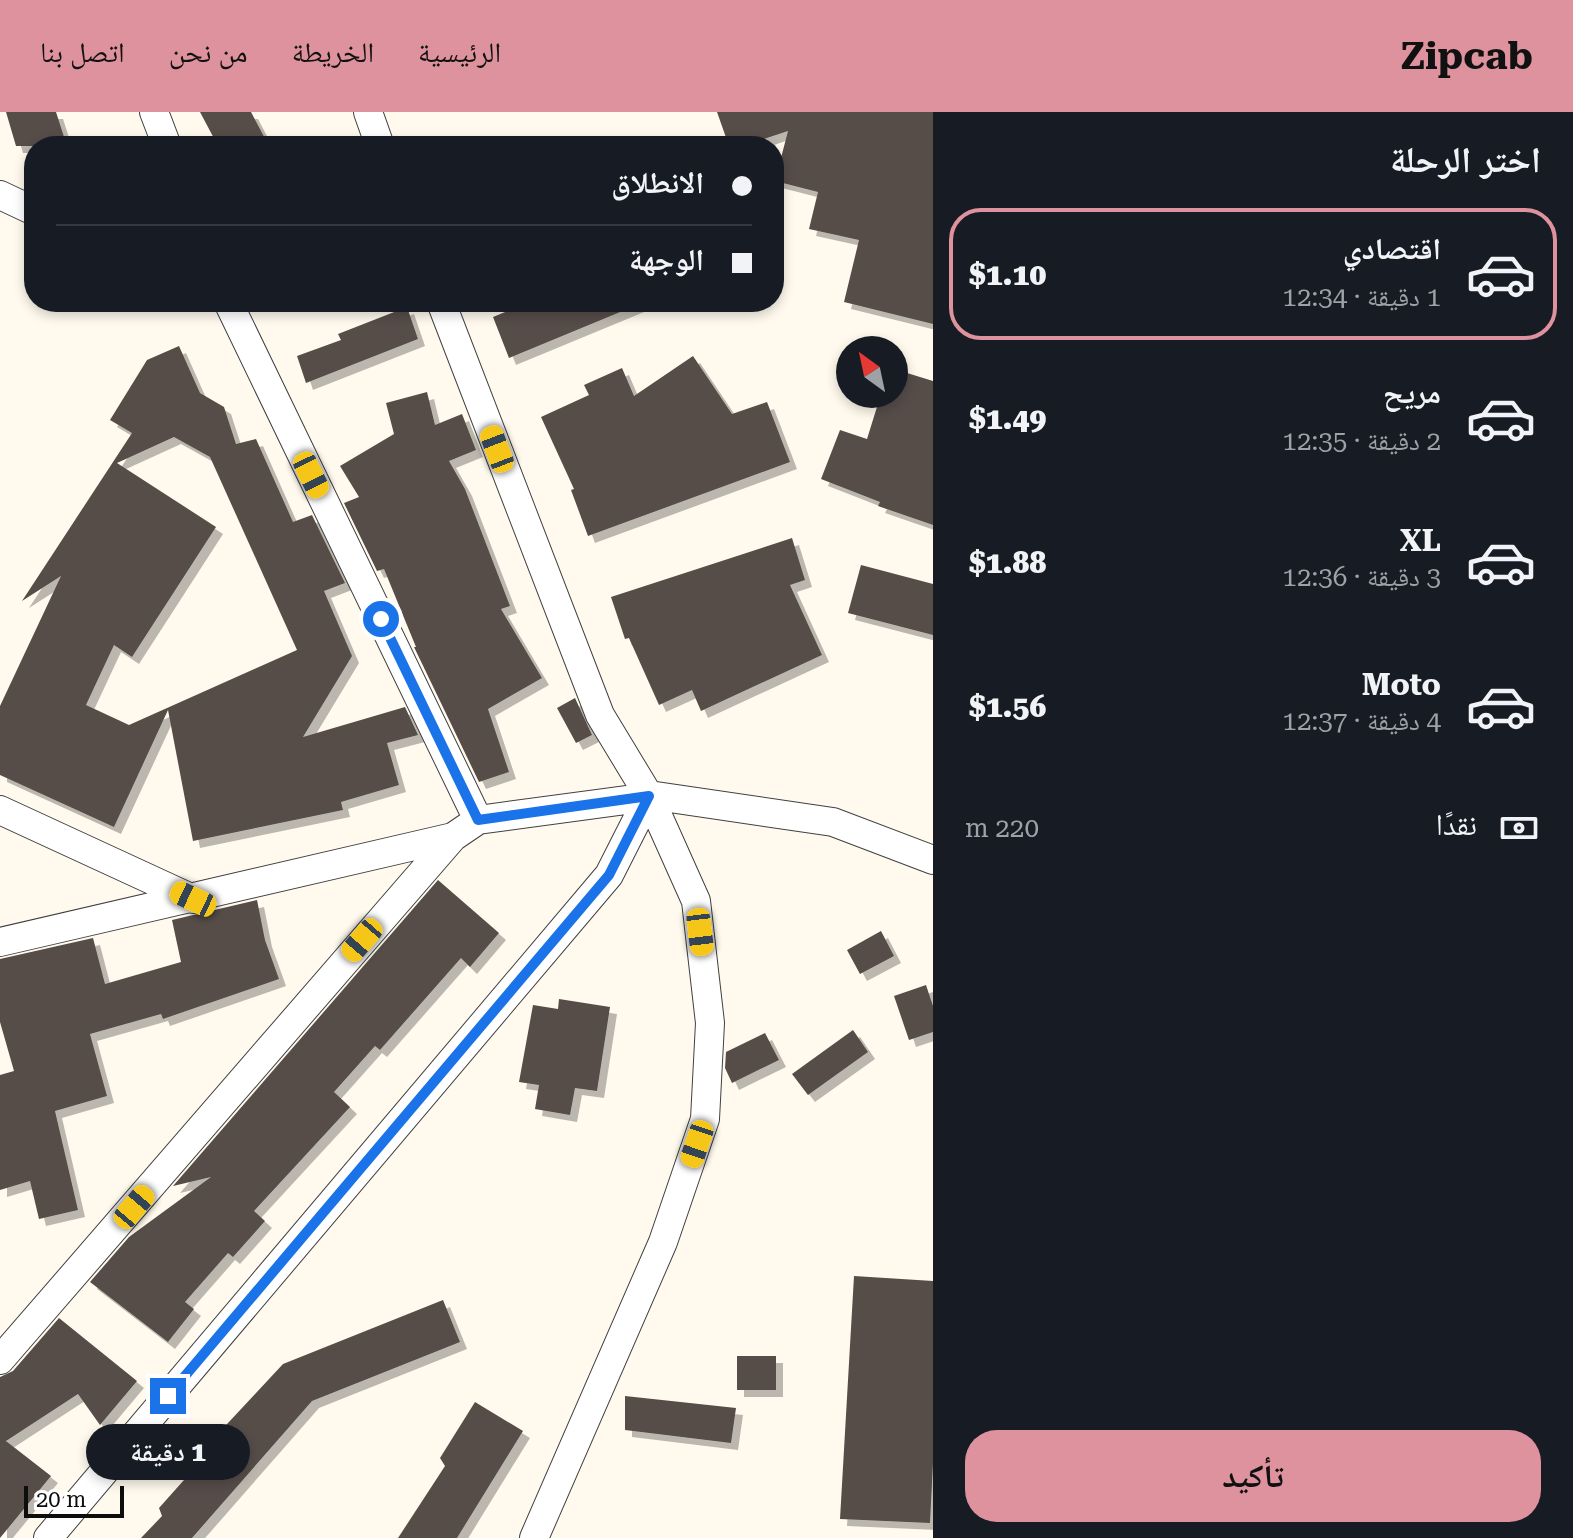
<!DOCTYPE html>
<html lang="ar">
<head>
<meta charset="utf-8">
<style>
	body { margin:0; font-family:"Roboto Serif","Noto Naskh Arabic",serif; background:#242831; color:#f1f3f6; direction:rtl; height:100vh; display:flex; flex-direction:column; font-size:30px; white-space:nowrap }
	* { box-sizing:border-box; margin:0 }
	p { font-size:26px; color:#9ea1a6 }
	.icon { flex:none; width:44px; height:44px; fill:none; stroke:currentColor; stroke-width:2; stroke-linecap:round; stroke-linejoin:round }
	.map { position:relative; flex:1; overflow:hidden; direction:ltr }
	.sheet { display:flex; flex-direction:column; background:#171b24; width:640px }
	.sheet>* { flex:none }
	.banner { position:absolute; left:24px; top:24px; width:760px; height:176px; border-radius:32px; box-shadow:0 4px 12px #0003; direction:rtl; display:grid; align-content:center; height:176px; padding:0 32px; background:#171b24 }
	.needle { width:52px; rotate:327deg }
	.tools { position:absolute; left:836px; top:224px; display:grid; gap:16px }
	.tools a { display:grid; place-items:center; width:72px; height:72px; border-radius:50%; background:#171b24; box-shadow:0 4px 12px #0003; font-size:40px }
	.scale { position:absolute; left:24px; bottom:20px; width:100px; box-sizing:border-box; padding-left:8px; border:4px solid #0d0d0d; border-top:0; font-size:22px; line-height:28px; white-space:nowrap; color:#0d0d0d; -webkit-text-stroke:6px #fff; paint-order:stroke }
	.end { position:absolute; width:36px; height:36px; margin:-18px; border:10px solid #1a73e8; background:#fff; box-shadow:0 0 0 4px #fff }
	.from { border-radius:50% }
	.bubble { position:absolute; height:56px; border-radius:28px; background:#171b24; box-shadow:0 4px 12px #0003; font-size:26px; font-weight:800; line-height:56px; text-align:center; direction:rtl }
	.car { position:absolute; width:24px; height:48px; margin:-24px -12px; border-radius:10px; box-shadow:0 0 6px 2px #0007; background:linear-gradient(#f5c518 24%,#345 0 40%,#f5c518 0 76%,#345 0 86%,#f5c518 0) }
	.banner b { display:flex; align-items:center; gap:28px; height:76px; font-size:30px }
	.banner b+b { border-top:2px solid #363941 }
	.banner i { width:20px; height:20px; background:#f1f3f6 }
	ul { padding:0; list-style:none }
	li { display:flex; align-items:center; gap:24px; height:132px; margin:0 16px 12px; padding:0 16px; border:4px solid transparent; border-radius:32px }
	li div { flex:1 }
	li b { display:block; font-size:30px }
	li em { font-style:normal; font-weight:800 }
	li.on { border-color:#de929e }
	li>.icon { width:72px; height:72px; stroke-width:1.5 }
	h2 { padding:0 32px; font-size:36px; line-height:96px }
	.pay { display:flex; align-items:center; gap:20px; height:88px; padding:0 32px; font-size:30px }
	.pay p { margin-inline-start:auto }
	.primary-button { display:flex; gap:16px; margin-top:auto; padding:16px 32px }
	.primary-button a { flex:1; height:92px; border-radius:32px; background:#de929e; color:#111; font-size:32px; font-weight:800; line-height:92px; text-align:center }
	header { display:flex; align-items:center; gap:48px; box-sizing:border-box; height:112px; padding:0 40px; background:#de929e; color:#111 }
	header strong { font-size:38px }
	nav { display:flex; gap:44px; margin-inline-start:auto; font-size:28px }
	main { display:flex; flex:1; min-height:0 }
	.map>svg:first-child { display:block }
	.building { fill:#564d49; fill-rule:evenodd; filter:url(#shadow) }
	.lines { fill:none; stroke-linecap:round; stroke-linejoin:round }
	.street-casing { stroke:#404040; stroke-width:30 }
	.street { stroke:#fff; stroke-width:28 }
	.route { stroke:#1a73e8; stroke-width:10 }
</style>
</head>
<body>
<header>
<strong>Zipcab</strong>
<nav><a>الرئيسية</a><a>الخريطة</a><a>من نحن</a><a>اتصل بنا</a></nav>
</header>
<main>
<section class="sheet">
<h2>اختر الرحلة</h2>
<ul>
<li class="on"><svg class="icon" aria-label="car" viewBox="0 0 24 24"><path d="M5 17H2v-5l4-1 3-4h7l3 4 3 1v5h-3M9 17h6M6 11h13"/><circle cx="7" cy="17" r="2"/><circle cx="17" cy="17" r="2"/></svg><div><b>اقتصادي</b><p>1 دقيقة · 12:34</p></div><em>$1.10</em></li>
<li><svg class="icon" aria-label="car" viewBox="0 0 24 24"><path d="M5 17H2v-5l4-1 3-4h7l3 4 3 1v5h-3M9 17h6M6 11h13"/><circle cx="7" cy="17" r="2"/><circle cx="17" cy="17" r="2"/></svg><div><b>مريح</b><p>2 دقيقة · 12:35</p></div><em>$1.49</em></li>
<li><svg class="icon" aria-label="car" viewBox="0 0 24 24"><path d="M5 17H2v-5l4-1 3-4h7l3 4 3 1v5h-3M9 17h6M6 11h13"/><circle cx="7" cy="17" r="2"/><circle cx="17" cy="17" r="2"/></svg><div><b>XL</b><p>3 دقيقة · 12:36</p></div><em>$1.88</em></li>
<li><svg class="icon" aria-label="car" viewBox="0 0 24 24"><path d="M5 17H2v-5l4-1 3-4h7l3 4 3 1v5h-3M9 17h6M6 11h13"/><circle cx="7" cy="17" r="2"/><circle cx="17" cy="17" r="2"/></svg><div><b>Moto</b><p>4 دقيقة · 12:37</p></div><em>$1.56</em></li>
</ul>
<div class="pay"><svg class="icon" aria-label="cash" viewBox="0 0 24 24"><path d="M3 7h18v10H3z"/><circle cx="12" cy="12" r="2"/></svg>نقدًا<p>220 m</p></div>
<div class="primary-button"><a>تأكيد</a></div>
</section>
<div class="map">
<svg width="933" height="1426" viewBox="0 0 933 1426">
	<defs>
		<filter id="shadow"><feDropShadow dx="7" dy="7" stdDeviation="0" flood-color="#0004"/></filter>
	</defs>
	<rect width="100%" height="100%" fill="#fffaed"/>
	<path class="building" d="M6,0H56L67,34H16Z
		M200,0H251L269,34H218Z
		M717,0H933V212L844,190L859,128L809,117L818,80L775,69L788,19L743,34H729Z
		M530,190H642V191L509,246L493,205Z
		M407,195L418,227L306,271L297,244L341,228L338,222Z
		M179,234L200,281L224,295L236,332L256,327L293,410L312,403L345,471L324,479L352,544L303,625L405,595L418,623L387,631L399,673L341,690L343,698L193,729L168,598L114,715L0,663V594L61,464L22,489L132,321L110,308L147,248ZM174,325L210,345L297,538L129,613L86,593L114,533L132,545L216,415L117,351Z
		M693,244L732,302L767,290L790,350L588,424L571,378L574,377L541,305L589,283L584,273L622,256L634,284Z
		M894,257L933,269V413L878,394L880,390L821,367L840,318L867,327L881,282H894Z
		M427,280L435,313L462,302L476,338L449,349L465,377L510,494L501,497L542,566L488,597L509,660L479,670L414,535H416L384,457L377,459L344,391L359,385L340,354L394,322L386,291Z
		M792,426L805,468L790,473L822,543L701,599L692,578L659,593L629,526L625,527L611,485Z
		M861,453L933,472V523L848,501Z
		M575,586L592,623L576,631L557,596Z
		M438,768L499,821L470,855L461,846L380,938L375,934L334,980L350,995L254,1099L265,1109L233,1145L228,1141L185,1190L194,1197L168,1230L90,1170L129,1125L211,1065L173,1074Z
		M257,788L265,828L279,867L163,907L161,902L90,922L107,984L55,999L78,1098L39,1107L30,1069L0,1078V963L14,959L0,910V847L93,826L105,872L181,850L172,808Z
		M881,819L894,844L860,862L847,838Z
		M926,873L933,894V920L909,928L894,884Z
		M559,887L610,895L597,979L575,976L570,1003L535,997L539,973L519,970L533,893L558,897Z
		M853,918L868,940L808,983L792,962Z
		M765,921L779,948L732,971L725,956L726,940Z
		M854,1164L933,1169V1351L930,1411L840,1407Z
		M443,1188L460,1230L312,1289L192,1426H141L162,1404L159,1396L225,1322L214,1326L283,1252Z
		M59,1206L137,1269L100,1313L78,1282L6,1329L51,1364L0,1426V1265L13,1259Z
		M737,1244H776V1278H737Z
		M625,1284L736,1296L731,1331L625,1318Z
		M475,1290L523,1319L457,1426H398L445,1354L440,1346Z"/>
	<g class="lines">
		<defs>
			<path id="street" d="M154,0L167,34
				M368,0L380,34
				M0,83L34,99
				M228,190L478,708
				M441,190L600,603L649,684L696,789L710,911L705,1007L663,1130L534,1426
				M0,698L193,787
				M0,830L453,725L478,708L656,684L833,710L933,748
				M0,1248L453,725
				M48,1426L609,763L649,684"/>
		</defs>
		<use href="#street" class="street-casing"/>
		<use href="#street" class="street"/>
	</g>
	<g class="lines">
		<path class="route" d="M168,1284L609,763L649,684L478,708L381,507"/>
	</g>
</svg>
<div class="tools">
<a><svg class="needle" viewBox="-14 -14 28 28"><path d="M0-13l5 13h-10z" fill="#e53935"/><path d="M0 13l5-13h-10z" fill="#9ea1a6"/></svg></a>
</div>
<div class="scale">20 m</div>
<i class="end from" style="left:381px;top:507px"></i>
<i class="end" style="left:168px;top:1284px"></i>
<div class="bubble" style="left:86px;top:1312px;width:164px">1 دقيقة</div>
<i class="car" style="left:497px;top:337px;rotate:339deg"></i>
<i class="car" style="left:311px;top:363px;rotate:154deg"></i>
<i class="car" style="left:193px;top:787px;rotate:295deg"></i>
<i class="car" style="left:700px;top:820px;rotate:173deg"></i>
<i class="car" style="left:362px;top:828px;rotate:221deg"></i>
<i class="car" style="left:697px;top:1032px;rotate:199deg"></i>
<i class="car" style="left:134px;top:1095px;rotate:40deg"></i>
<div class="banner">
<b><i class="from"></i>الانطلاق</b>
<b><i></i>الوجهة</b>
</div>
</div>
</main>
</body>
</html>
